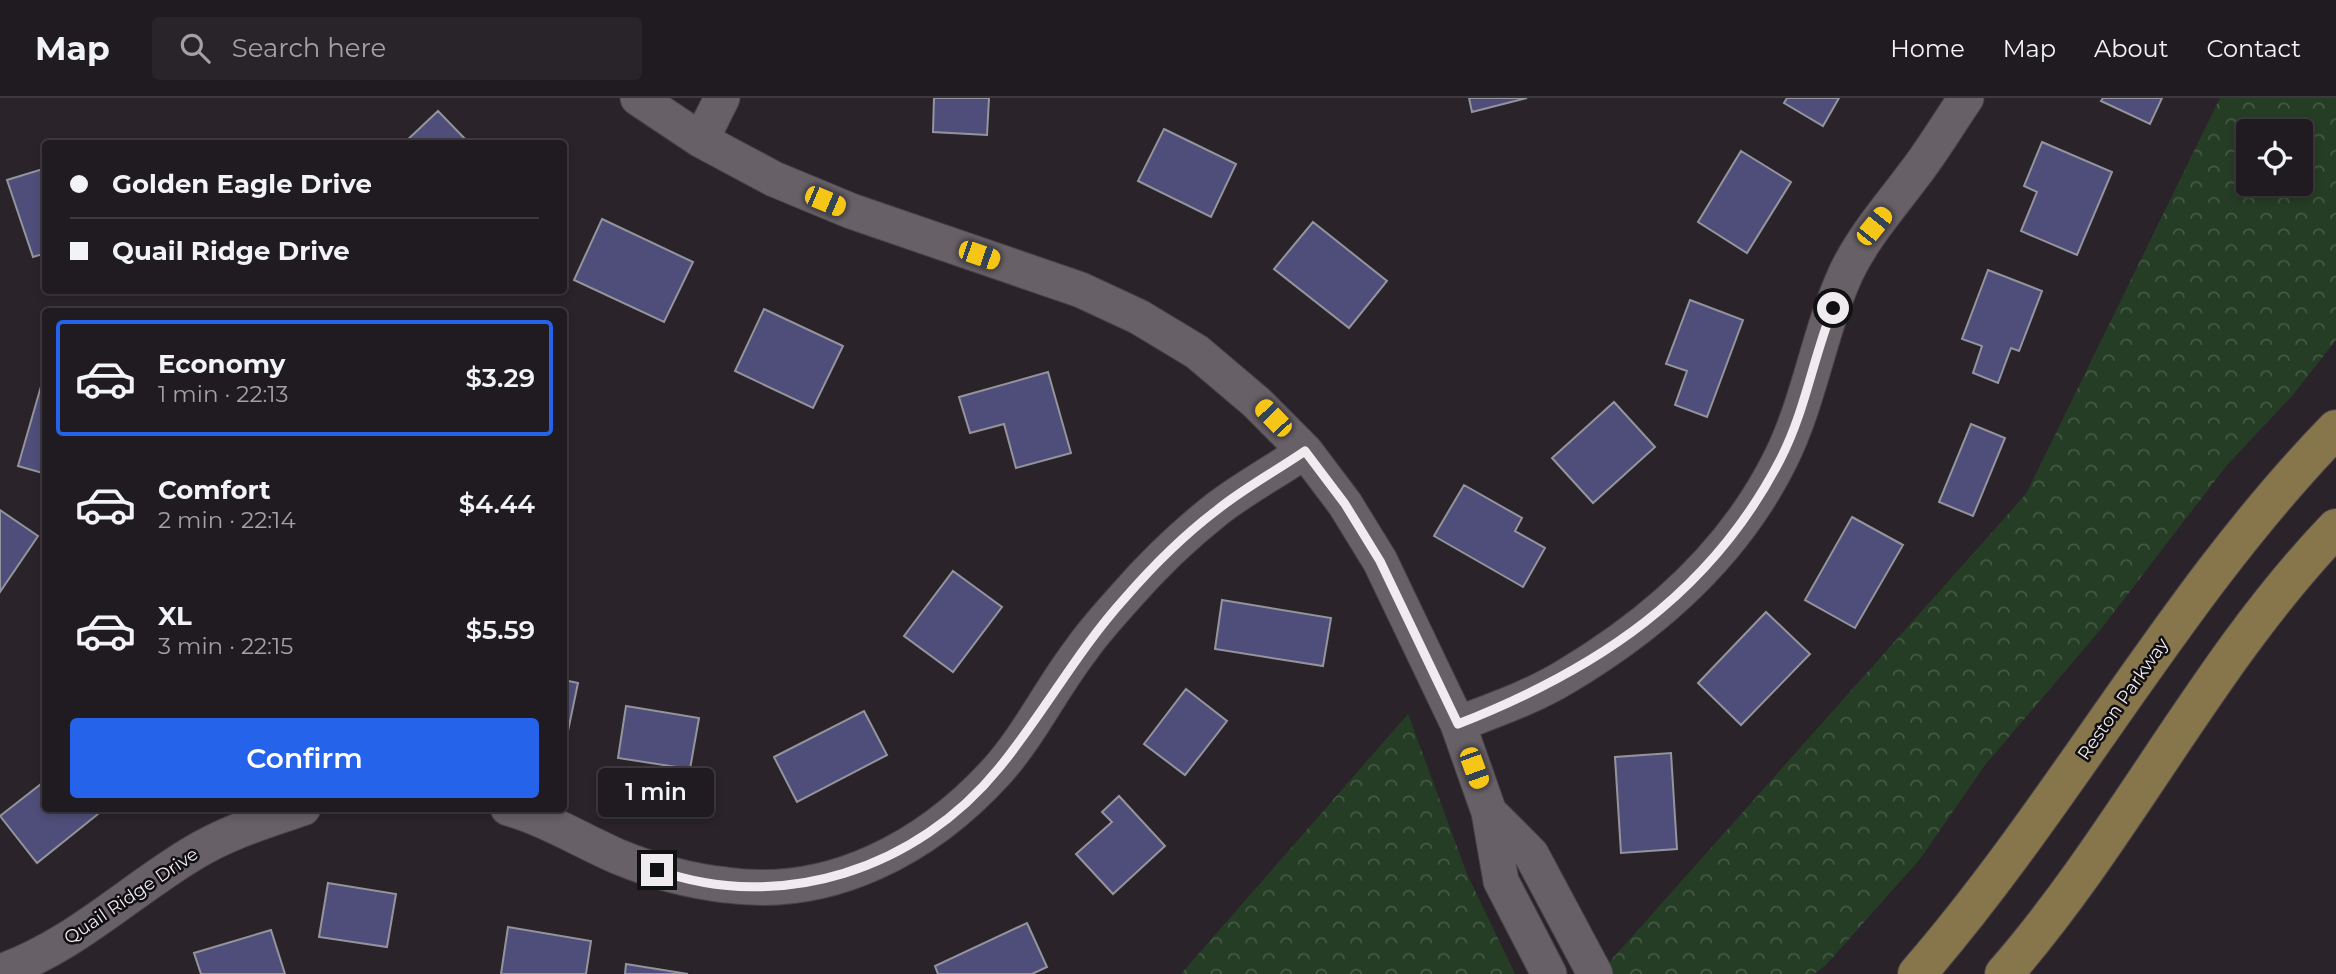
<!DOCTYPE html>
<html lang="en">
<head>
<meta charset="utf-8">
<style>
	body { margin:0; font-family:Montserrat,sans-serif; background:#282429; color:#f1f3f6; height:100vh; display:flex; flex-direction:column; font-size:26px; white-space:nowrap }
	* { box-sizing:border-box; margin:0 }
	p { font-size:23px; color:#a2a1a5 }
	.icon { flex:none; width:38px; height:38px; fill:none; stroke:currentColor; stroke-width:2; stroke-linecap:round; stroke-linejoin:round }
	.map { position:relative; flex:1; overflow:hidden }
	.drawer { position:absolute; left:42px; top:210px; width:525px; height:504px; display:flex; flex-direction:column; background:#201b20; border-radius:7px; box-shadow:0 4px 10px #0003,0 0 0 2px #3d393e }
	.drawer>* { flex:none }
	.top-card { position:absolute; left:42px; top:42px; width:525px; height:154px; border-radius:7px; box-shadow:0 4px 10px #0003,0 0 0 2px #3d393e; display:grid; align-content:center; height:154px; padding:0 28px; background:#201b20 }
	.tools { position:absolute; left:2236px; top:21px; display:grid; gap:14px }
	.tools a { display:grid; place-items:center; width:77px; height:77px; border-radius:7px; background:#201b20; box-shadow:0 4px 10px #0003,0 0 0 2px #3d393e; font-size:35px }
	.end { position:absolute; width:32px; height:32px; margin:-16px; border:9px solid #efebef; background:#111; box-shadow:0 0 0 4px #111 }
	.from { border-radius:50% }
	.bubble { position:absolute; height:49px; border-radius:7px; background:#201b20; box-shadow:0 4px 10px #0003,0 0 0 2px #3d393e; font-size:23px; font-weight:600; line-height:49px; text-align:center }
	.car { position:absolute; width:21px; height:42px; margin:-21px -10px; border-radius:9px; box-shadow:0 0 5px 2px #0007; background:linear-gradient(#f5c518 24%,#345 0 40%,#f5c518 0 76%,#345 0 86%,#f5c518 0) }
	.top-card b { display:flex; align-items:center; gap:24px; height:66px; font-size:26px }
	.top-card b+b { border-top:2px solid #3d393e }
	.top-card i { width:18px; height:18px; background:#f1f3f6 }
	ul { padding:12px 0 0; list-style:none }
	li { display:flex; align-items:center; gap:21px; height:116px; margin:0 14px 10px; padding:0 14px; border:4px solid transparent; border-radius:7px }
	li div { flex:1 }
	li b { display:block; font-size:26px }
	li em { font-style:normal; font-weight:600 }
	li.selected { border-color:#2563eb }
	li>.icon { width:63px; height:63px; stroke-width:1.5 }
	.button { display:flex; gap:14px; margin-top:auto; padding:14px 28px }
	.button a { flex:1; height:80px; border-radius:7px; background:#2563eb; color:#fff; font-size:28px; font-weight:600; line-height:80px; text-align:center }
	header { display:flex; align-items:center; gap:42px; box-sizing:border-box; height:98px; padding:0 35px; background:#201b20; border-bottom:2px solid #3d393e }
	header strong { font-size:33px }
	nav { display:flex; gap:38px; margin-inline-start:auto; font-size:24px }
	.search { width:490px; height:63px; background:#282429; display:flex; align-items:center; gap:18px; box-sizing:border-box; padding:0 24px; border-radius:7px; color:#a2a1a5; font-size:26px }
	.map>svg:first-child { display:block }
	.forest { fill:url(#forest-crowns); fill-rule:evenodd }
	.building { fill:#4f4e7a; stroke:#94949d; stroke-width:2 }
	.lines { fill:none; stroke-linecap:round; stroke-linejoin:round }
	.minor-casing { stroke:#474247; stroke-width:37 }
	.primary-casing { stroke:#474247; stroke-width:40 }
	.minor { stroke:#676067; stroke-width:35 }
	.primary { stroke:#87764b; stroke-width:38 }
	.route { stroke:#efebef; stroke-width:9 }
	.labels { text-anchor:middle; stroke-width:5; stroke-linejoin:round; paint-order:stroke }
	.street-label { font-size:18px; fill:#efebef; stroke:#110e11 }
</style>
</head>
<body>
<header>
<strong>Map</strong>
<div class="search"><svg class="icon" aria-label="search" viewBox="0 0 24 24"><circle cx="10" cy="10" r="6"/><path d="M15 15l6 6"/></svg>Search here</div>
<nav><a>Home</a><a>Map</a><a>About</a><a>Contact</a></nav>
</header>
<div class="map">
<svg width="2336" height="876" viewBox="0 0 2336 876">
	<defs>
		<pattern id="forest-crowns" width="20" height="18" patternUnits="userSpaceOnUse" patternTransform="scale(1.75)"><rect width="20" height="18" fill="#253d24"/><path d="M2 6a3 3 0 1 1 6 0M12 15a3 3 0 1 1 6 0" fill="none" stroke="#455944"/></pattern>
	</defs>
	<rect width="100%" height="100%" fill="#2a242a"/>
	<path class="forest" d="M2220,0H2336V242L2292,298L2227,367L2101,531L1985,667L1920,761L1825,868L1814,876H1612L1605,869L2026,396ZM2249,33H2301V86H2249Z
		M1408,616L1467,776L1515,876H1181Z"/>
	<path class="building" d="M934,0H989L987,37L933,34Z
		M1469,0H1527L1472,14Z
		M1787,0H1839L1823,28L1784,5Z
		M2103,0H2162L2150,26L2101,3Z
		M438,13L470,46H403Z
		M1164,31L1236,66L1211,119L1138,83Z
		M2042,44L2112,74L2077,157L2021,133L2037,94L2024,88Z
		M1741,53L1791,84L1747,155L1698,124Z
		M46,70V155L33,159L7,82Z
		M602,121L693,164L664,224L574,182Z
		M1313,124L1387,183L1349,230L1274,171Z
		M1988,172L2042,193L2019,253L2011,250L1998,285L1973,275L1982,248L1962,241Z
		M1690,202L1743,222L1707,319L1675,307L1687,273L1666,266Z
		M764,211L843,248L813,310L735,273Z
		M46,271V376L18,368Z
		M1048,274L1071,355L1016,370L1004,326L970,335L959,299Z
		M1614,304L1655,349L1593,405L1552,360Z
		M1971,326L2005,340L1973,418L1939,404Z
		M1464,387L1522,420L1515,433L1545,450L1523,489L1434,438Z
		M0,412L38,438L0,494Z
		M1852,419L1903,447L1855,530L1805,502Z
		M953,473L1002,509L953,574L904,538Z
		M1222,502L1331,520L1323,568L1215,551Z
		M1766,514L1810,556L1741,627L1698,585Z
		M564,582L578,585L568,633L564,632Z
		M1186,591L1227,623L1185,677L1144,646Z
		M626,608L699,620L690,671L618,660Z
		M864,613L887,657L797,704L774,659Z
		M1671,655L1677,751L1621,755L1615,659Z
		M46,682V710L103,712L37,765L0,718Z
		M1119,698L1165,748L1113,796L1076,756L1112,724L1102,714Z
		M328,785L396,796L387,849L319,839Z
		M1027,825L1047,869L1032,876H938L935,868Z
		M508,829L591,843L586,876H501Z
		M271,832L285,876H201L194,855Z
		M626,866L688,876H625Z"/>
	<g class="lines">
		<defs>
			<path id="minor" d="M638,0L701,42L774,81L851,113L1081,192L1139,219L1197,254L1256,304L1305,353L1345,406L1380,463L1458,626L1489,714L1501,783L1549,876
				M701,42L722,0
				M1458,626C1494,612 1532,599 1565,579C1654,526 1735,454 1781,360C1810,301 1819,234 1846,175C1863,139 1889,110 1912,79C1932,54 1948,26 1966,0
				M508,710C547,721 582,743 619,759C653,773 689,783 726,787C831,802 928,749 997,673C1030,636 1051,591 1081,552C1094,533 1110,516 1125,499C1152,468 1184,437 1217,411C1244,390 1276,373 1305,353
				M1489,714L1531,756L1595,876
				M0,874C72,849 126,796 190,757C225,735 264,723 303,710"/>
			<path id="primary" d="M1917,876C2067,703 2175,496 2336,331
				M2004,876C2126,736 2207,564 2336,430"/>
		</defs>
		<use href="#minor" class="minor-casing"/>
		<use href="#primary" class="primary-casing"/>
		<use href="#minor" class="minor"/>
		<use href="#primary" class="primary"/>
	</g>
	<g class="lines">
		<path class="route" d="M657,772C781,816 917,771 999,670C1044,615 1077,553 1125,500C1152,469 1184,437 1217,412C1244,390 1276,373 1305,353L1345,406L1380,463L1458,626C1596,572 1710,497 1780,362C1805,314 1813,260 1833,210"/>
	</g>
	<g class="labels">
		<g class="street-label">
			<text transform="translate(2123 601) rotate(-55)" y="6">Reston Parkway</text>
			<text transform="translate(131 798) rotate(-34)" y="6">Quail Ridge Drive</text>
		</g>
	</g>
</svg>
<div class="tools">
<a><svg class="icon" aria-label="locate" viewBox="0 0 24 24"><circle cx="12" cy="12" r="6"/><path d="M12 2v4M12 18v4M2 12h4M18 12h4"/></svg></a>
</div>
<i class="end from" style="left:1833px;top:210px"></i>
<i class="end" style="left:657px;top:772px"></i>
<div class="bubble" style="left:598px;top:670px;width:116px">1 min</div>
<i class="car" style="left:825px;top:103px;rotate:113deg"></i>
<i class="car" style="left:1874px;top:128px;rotate:39deg"></i>
<i class="car" style="left:979px;top:157px;rotate:109deg"></i>
<i class="car" style="left:1273px;top:320px;rotate:316deg"></i>
<i class="car" style="left:1474px;top:670px;rotate:160deg"></i>
<div class="top-card">
<b><i class="from"></i>Golden Eagle Drive</b>
<b><i></i>Quail Ridge Drive</b>
</div>
<section class="drawer">
<ul>
<li class="selected"><svg class="icon" aria-label="car" viewBox="0 0 24 24"><path d="M5 17H2v-5l4-1 3-4h7l3 4 3 1v5h-3M9 17h6M6 11h13"/><circle cx="7" cy="17" r="2"/><circle cx="17" cy="17" r="2"/></svg><div><b>Economy</b><p>1 min · 22:13</p></div><em>$3.29</em></li>
<li><svg class="icon" aria-label="car" viewBox="0 0 24 24"><path d="M5 17H2v-5l4-1 3-4h7l3 4 3 1v5h-3M9 17h6M6 11h13"/><circle cx="7" cy="17" r="2"/><circle cx="17" cy="17" r="2"/></svg><div><b>Comfort</b><p>2 min · 22:14</p></div><em>$4.44</em></li>
<li><svg class="icon" aria-label="car" viewBox="0 0 24 24"><path d="M5 17H2v-5l4-1 3-4h7l3 4 3 1v5h-3M9 17h6M6 11h13"/><circle cx="7" cy="17" r="2"/><circle cx="17" cy="17" r="2"/></svg><div><b>XL</b><p>3 min · 22:15</p></div><em>$5.59</em></li>
</ul>
<div class="button"><a>Confirm</a></div>
</section>
</div>
</body>
</html>
